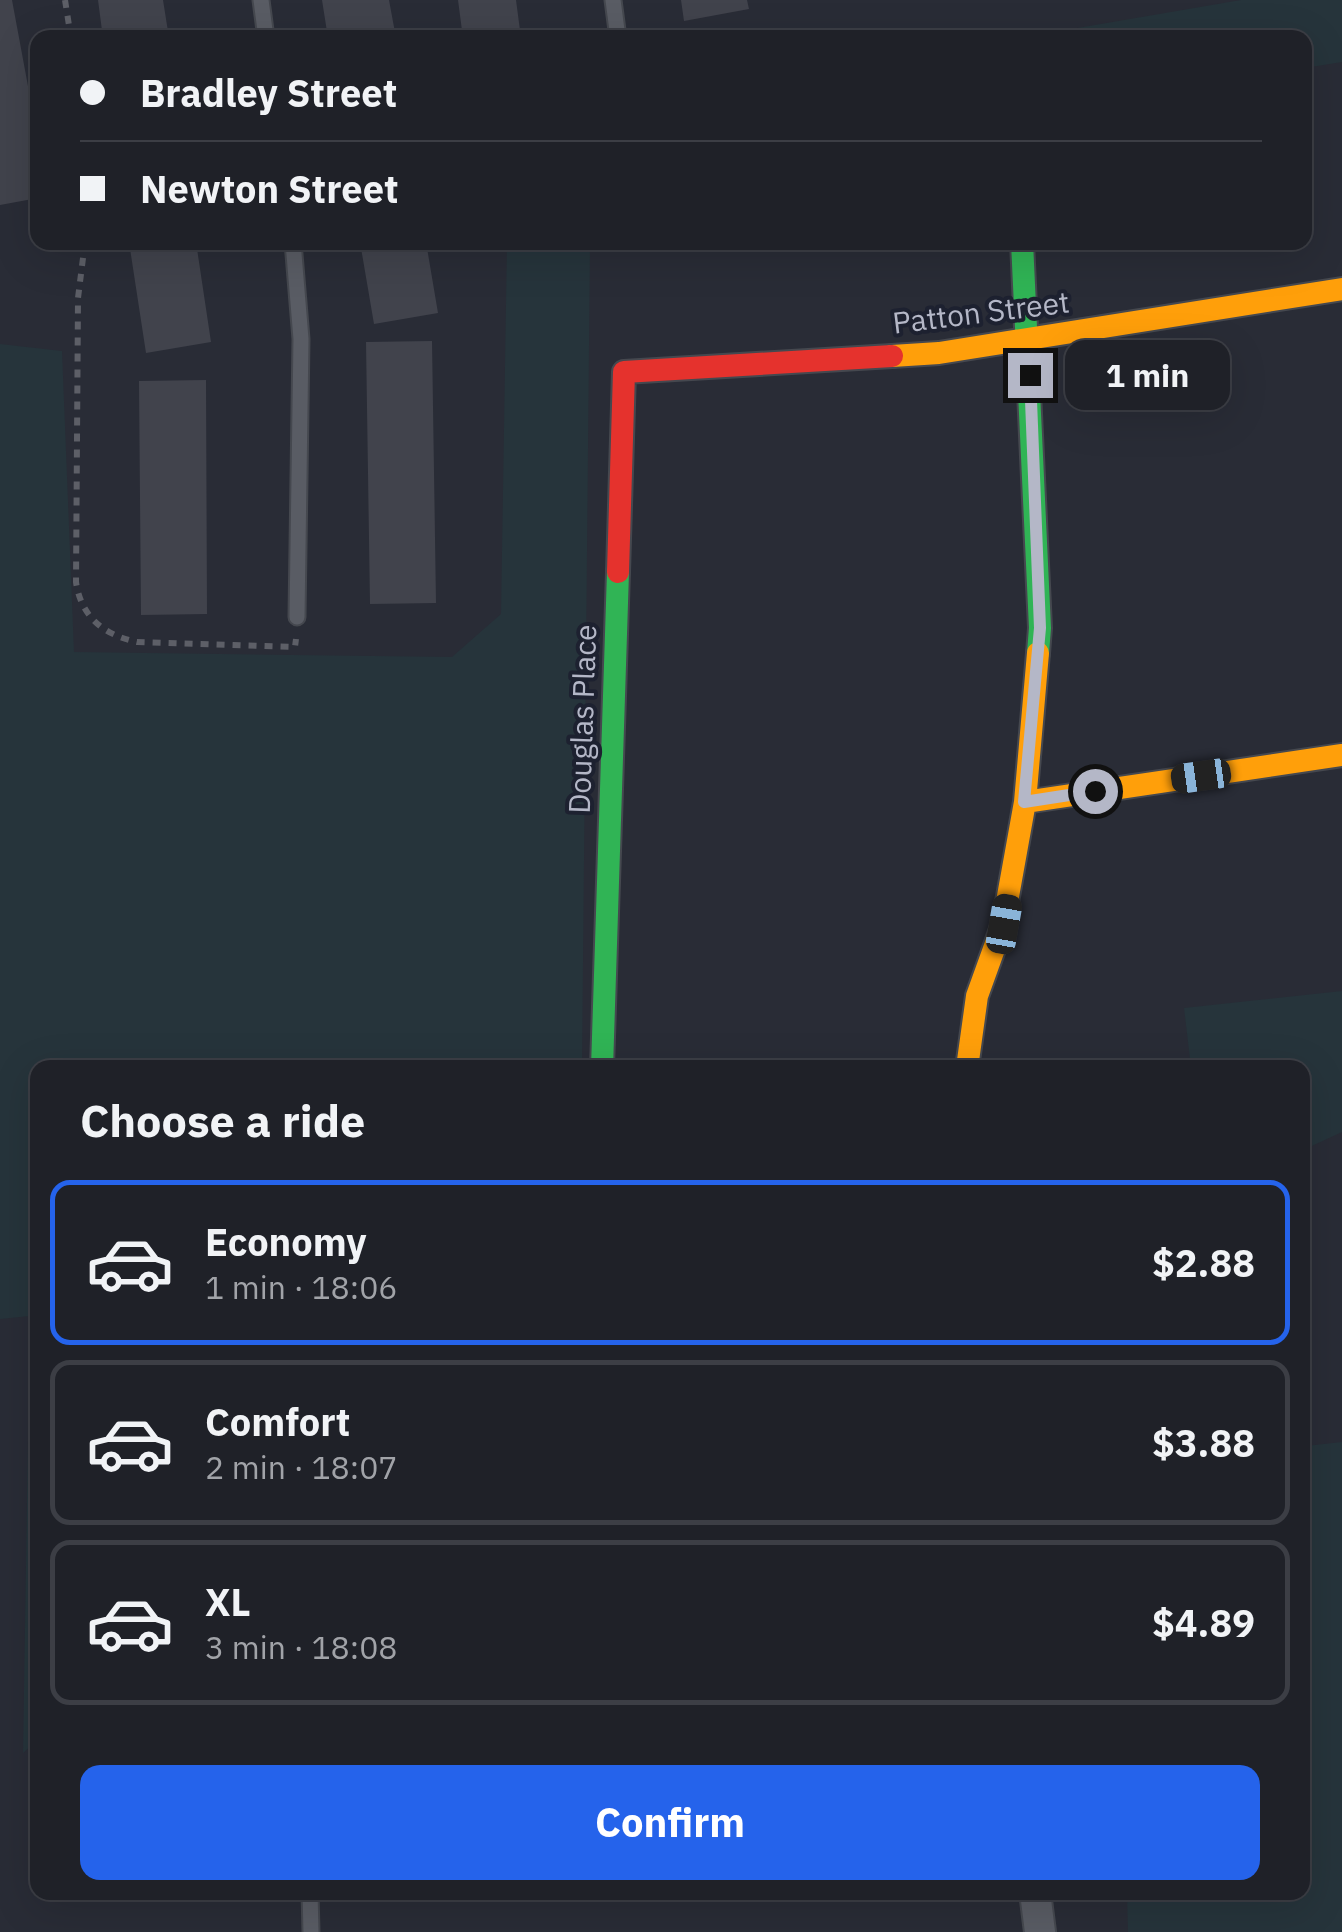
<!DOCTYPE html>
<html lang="en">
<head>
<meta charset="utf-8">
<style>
	body { margin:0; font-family:"IBM Plex Sans",sans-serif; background:#272930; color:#f1f3f6; height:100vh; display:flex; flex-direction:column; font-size:38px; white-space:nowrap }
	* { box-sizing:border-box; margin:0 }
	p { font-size:32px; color:#a1a3a8 }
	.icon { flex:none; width:55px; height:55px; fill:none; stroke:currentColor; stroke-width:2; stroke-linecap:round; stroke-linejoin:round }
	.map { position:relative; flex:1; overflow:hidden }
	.side { position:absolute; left:30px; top:1060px; width:1280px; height:840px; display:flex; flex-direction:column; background:#1f2128; border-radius:20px; box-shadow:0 10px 40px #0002,0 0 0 2px #3c3e45 }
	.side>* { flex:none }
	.banner { position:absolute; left:30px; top:30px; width:1282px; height:220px; border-radius:20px; box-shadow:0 10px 40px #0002,0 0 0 2px #3c3e45; display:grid; align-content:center; height:220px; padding:0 50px; background:#1f2128 }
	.end { position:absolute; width:45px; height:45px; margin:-22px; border:12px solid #b4b7c7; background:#111; box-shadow:0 0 0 5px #111 }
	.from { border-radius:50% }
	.bubble { position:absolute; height:70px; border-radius:20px; background:#1f2128; box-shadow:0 10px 40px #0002,0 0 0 2px #3c3e45; font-size:32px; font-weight:800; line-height:70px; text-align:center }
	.car { position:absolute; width:30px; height:60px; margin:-30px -15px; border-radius:12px; box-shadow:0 0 8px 2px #0007; background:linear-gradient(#222 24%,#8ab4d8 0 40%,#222 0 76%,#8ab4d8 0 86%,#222 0) }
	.banner b { display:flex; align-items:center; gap:35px; height:95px; font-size:38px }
	.banner b+b { border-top:2px solid #3c3e45 }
	.banner i { width:25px; height:25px; background:#f1f3f6 }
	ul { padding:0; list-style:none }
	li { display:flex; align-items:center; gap:30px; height:165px; margin:0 20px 15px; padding:0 30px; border:5px solid #3c3e45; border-radius:20px }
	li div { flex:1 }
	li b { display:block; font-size:38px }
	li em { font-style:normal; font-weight:800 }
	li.selected { border-color:#2563eb }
	li>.icon { width:90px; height:90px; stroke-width:1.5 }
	h2 { padding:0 50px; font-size:45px; line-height:120px }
	.action { display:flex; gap:20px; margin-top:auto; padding:20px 50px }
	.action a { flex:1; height:115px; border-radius:20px; background:#2563eb; color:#fff; font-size:40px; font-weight:800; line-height:115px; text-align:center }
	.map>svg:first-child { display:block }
	.green { fill:#26343b }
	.building { fill:#41434c }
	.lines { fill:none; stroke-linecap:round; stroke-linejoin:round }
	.lane-casing { stroke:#45484f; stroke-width:19 }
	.street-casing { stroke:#45484f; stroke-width:34 }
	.fast-casing { stroke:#45484f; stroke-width:26 }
	.slow-casing { stroke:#45484f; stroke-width:26 }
	.jam-casing { stroke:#45484f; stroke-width:26 }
	.path { stroke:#5d5f67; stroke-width:6; stroke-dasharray:8 8; stroke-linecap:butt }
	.lane { stroke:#595c64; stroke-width:15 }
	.street { stroke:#595c64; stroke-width:30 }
	.fast { stroke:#30b455; stroke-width:22 }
	.slow { stroke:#ff9f0a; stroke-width:22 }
	.jam { stroke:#e5322d; stroke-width:22 }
	.route { stroke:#b4b7c7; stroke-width:12 }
	.labels { text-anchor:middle; stroke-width:8; stroke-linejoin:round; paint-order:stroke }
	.street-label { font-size:30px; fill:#b4b7c7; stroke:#1d2130 }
</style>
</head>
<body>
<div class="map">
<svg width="1342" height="1932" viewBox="0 0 1342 1932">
	<rect width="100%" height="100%" fill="#292c36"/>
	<path class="green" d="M1241,0H1342V62L1305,68V38L1025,37Z
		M507,243H590L582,1067L38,1068V1740L23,1753L30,1316L0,1319V344L62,351L74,652L452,657L501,614Z
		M1342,991V1132L1303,1150L1302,1068L1191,1067L1184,1008Z
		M1303,1440L1306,1446L1342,1442V1932H1128L1127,1893L1302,1892Z"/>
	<path class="building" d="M0,0H12L38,140V198L0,205Z
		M98,0H163L169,38H103Z
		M322,0H389L396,38H328Z
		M458,0H516L521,38H463Z
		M681,0H747L749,9L684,21Z
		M129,242H196L211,342L146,353Z
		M360,242H426L438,313L374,324Z
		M432,341L436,603L370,604L366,342Z
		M206,380L207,614L141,615L139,381Z"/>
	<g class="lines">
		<defs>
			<path id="lane" d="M261,0L266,38
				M613,0L618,38
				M293,242L301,339L297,617
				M310,1892L311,1932"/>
			<path id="street" d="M1035,1892L1040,1932"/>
			<path id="fast" d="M1022,242L1040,628L1038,653
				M602,1068L618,572"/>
			<path id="slow" d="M892,356L939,353L1342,289
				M1025,802L1342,755
				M967,1068L977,996L1003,924L1025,802L1038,653"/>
			<path id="jam" d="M618,572L624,372L892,356"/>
		</defs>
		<use href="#lane" class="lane-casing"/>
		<use href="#street" class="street-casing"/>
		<use href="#fast" class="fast-casing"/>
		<use href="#slow" class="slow-casing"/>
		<use href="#jam" class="jam-casing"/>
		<path class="path" d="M65,0L71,38
			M85,242L78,298L76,582C81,617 104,635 137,642L295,647L296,639"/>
		<use href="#lane" class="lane"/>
		<use href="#street" class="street"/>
		<use href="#fast" class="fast"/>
		<use href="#slow" class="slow"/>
		<use href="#jam" class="jam"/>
	</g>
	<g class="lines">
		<path class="route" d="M1030,375L1040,628L1024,802L1095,791"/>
	</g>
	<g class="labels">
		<g class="street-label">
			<text transform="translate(981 313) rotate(-7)" y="10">Patton Street</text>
			<text transform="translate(583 719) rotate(-88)" y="10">Douglas Place</text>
		</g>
	</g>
</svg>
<i class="end from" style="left:1095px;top:791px"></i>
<i class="end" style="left:1030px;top:375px"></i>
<div class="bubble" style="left:1065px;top:340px;width:165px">1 min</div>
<i class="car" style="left:1201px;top:776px;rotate:262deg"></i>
<i class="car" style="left:1004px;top:924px;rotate:10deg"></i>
<div class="banner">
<b><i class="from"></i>Bradley Street</b>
<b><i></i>Newton Street</b>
</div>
<section class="side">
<h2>Choose a ride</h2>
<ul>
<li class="selected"><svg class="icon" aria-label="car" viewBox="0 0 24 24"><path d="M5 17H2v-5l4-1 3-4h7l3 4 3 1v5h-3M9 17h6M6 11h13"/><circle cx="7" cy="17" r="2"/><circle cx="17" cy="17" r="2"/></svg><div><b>Economy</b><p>1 min · 18:06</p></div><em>$2.88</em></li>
<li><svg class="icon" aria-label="car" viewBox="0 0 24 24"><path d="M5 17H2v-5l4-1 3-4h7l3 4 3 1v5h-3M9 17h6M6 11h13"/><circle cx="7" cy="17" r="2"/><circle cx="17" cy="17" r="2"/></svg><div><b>Comfort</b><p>2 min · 18:07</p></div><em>$3.88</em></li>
<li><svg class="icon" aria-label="car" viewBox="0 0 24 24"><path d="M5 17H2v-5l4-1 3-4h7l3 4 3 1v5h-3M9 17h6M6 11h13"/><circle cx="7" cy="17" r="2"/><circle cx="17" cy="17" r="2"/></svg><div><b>XL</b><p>3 min · 18:08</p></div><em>$4.89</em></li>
</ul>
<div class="action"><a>Confirm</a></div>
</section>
</div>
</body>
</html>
